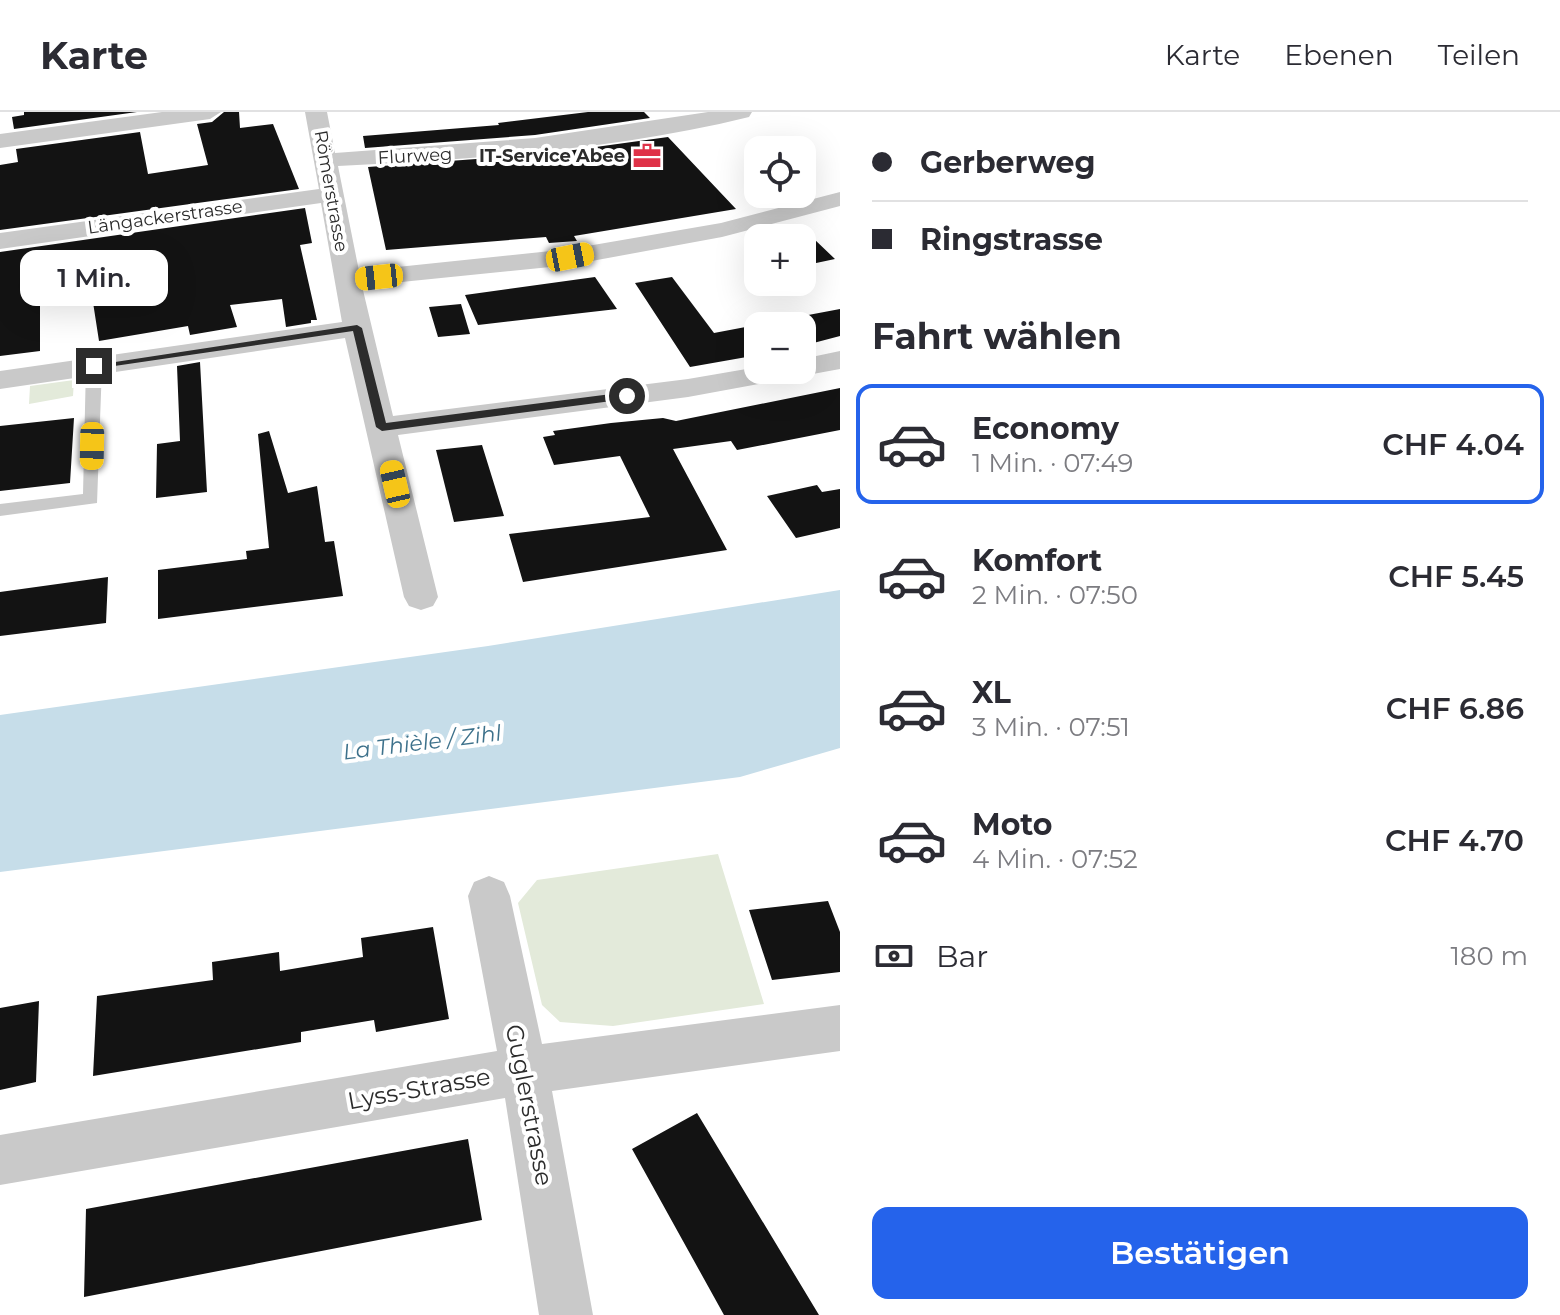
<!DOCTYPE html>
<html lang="de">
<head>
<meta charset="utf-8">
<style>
	body { margin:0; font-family:Montserrat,sans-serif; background:#f7f7f7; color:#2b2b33; height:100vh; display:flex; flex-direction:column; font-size:30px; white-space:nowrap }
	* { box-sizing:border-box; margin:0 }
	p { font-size:26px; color:#7c7c81 }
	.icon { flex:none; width:44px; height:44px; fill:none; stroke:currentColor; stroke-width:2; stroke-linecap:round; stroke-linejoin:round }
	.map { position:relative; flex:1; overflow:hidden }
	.drawer { display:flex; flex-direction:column; background:#fff; width:720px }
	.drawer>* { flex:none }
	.guide { display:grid; align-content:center; height:176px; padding:0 32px; background:#fff }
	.fabs { position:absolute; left:744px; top:24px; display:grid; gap:16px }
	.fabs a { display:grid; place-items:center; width:72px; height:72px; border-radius:16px; background:#fff; box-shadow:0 8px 32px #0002; font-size:40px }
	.end { position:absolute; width:36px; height:36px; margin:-18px; border:10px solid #2c2c2c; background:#fff; box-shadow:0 0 0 4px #fff }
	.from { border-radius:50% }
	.bubble { position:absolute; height:56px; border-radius:16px; background:#fff; box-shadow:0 8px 32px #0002; font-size:26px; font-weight:600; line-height:56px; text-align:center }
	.car { position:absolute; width:24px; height:48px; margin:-24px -12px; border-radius:10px; box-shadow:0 0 6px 2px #0007; background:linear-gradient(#f5c518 24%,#345 0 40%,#f5c518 0 76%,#345 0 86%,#f5c518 0) }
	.guide b { display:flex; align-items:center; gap:28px; height:76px; font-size:30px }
	.guide b+b { border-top:2px solid #e1e1e2 }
	.guide i { width:20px; height:20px; background:#2b2b33 }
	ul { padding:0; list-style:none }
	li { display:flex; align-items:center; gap:24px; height:120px; margin:0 16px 12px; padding:0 16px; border:4px solid transparent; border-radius:16px }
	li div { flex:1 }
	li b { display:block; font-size:30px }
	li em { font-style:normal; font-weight:600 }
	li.on { border-color:#2563eb }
	li>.icon { width:72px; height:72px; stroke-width:1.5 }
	h2 { padding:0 32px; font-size:36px; line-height:96px }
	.pay { display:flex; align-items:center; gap:20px; height:88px; padding:0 32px; font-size:30px }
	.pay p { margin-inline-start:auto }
	.cta { display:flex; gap:16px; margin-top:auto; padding:16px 32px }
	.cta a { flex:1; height:92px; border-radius:16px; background:#2563eb; color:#fff; font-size:32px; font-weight:600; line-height:92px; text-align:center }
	header { display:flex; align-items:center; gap:48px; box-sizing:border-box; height:112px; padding:0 40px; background:#fff; border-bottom:2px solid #e1e1e2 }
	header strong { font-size:38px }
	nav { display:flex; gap:44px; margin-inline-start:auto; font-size:28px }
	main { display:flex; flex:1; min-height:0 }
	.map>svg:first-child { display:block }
	.green { fill:#e3eada }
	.water { fill:#c6dde9 }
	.building { fill:#131313 }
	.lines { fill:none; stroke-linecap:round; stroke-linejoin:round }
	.lane { fill:#c9c9c9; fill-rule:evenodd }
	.street { fill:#c9c9c9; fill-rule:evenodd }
	.route { fill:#2c2c2c }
	.labels { text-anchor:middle; stroke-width:8; stroke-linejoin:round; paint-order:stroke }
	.far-street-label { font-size:18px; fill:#2c2c2c; stroke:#fff }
	.far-poi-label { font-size:18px; font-weight:bold; fill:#2c2c2c; stroke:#fff; text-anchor:end }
	.water-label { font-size:22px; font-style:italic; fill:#3d718b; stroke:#fff }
	.near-street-label { font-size:24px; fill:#2c2c2c; stroke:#fff }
</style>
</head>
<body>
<header>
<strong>Karte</strong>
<nav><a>Karte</a><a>Ebenen</a><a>Teilen</a></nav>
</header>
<main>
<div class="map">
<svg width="840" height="1203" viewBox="0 0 840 1203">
	<rect width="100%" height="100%" fill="#fff"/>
	<path class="green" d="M74,268L73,284L29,292L30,274Z
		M718,742L764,892L613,914L560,910L542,893L518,791L537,768Z"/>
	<path class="water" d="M840,478V636L740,665L0,760V603L488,534Z"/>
	<path class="building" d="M24,0H137L14,17L12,5L24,3Z
		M224,0H239L240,16L273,12L299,77L0,118V53L18,50L16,37L140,20L148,62L208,53L197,12L212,10Z
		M588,0H644L650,6L535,23L365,36L363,24L499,13L498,11Z
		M668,25L736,97L574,124L577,129L549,131L546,125L386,138L368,55L545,42Z
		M305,96L312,131L300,133L317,208H311V211L286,215L282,187L230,193L237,215L190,223L188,214L99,229L90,171L40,178V239L0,244V140Z
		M813,126L835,147L802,154V128Z
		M595,165L617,197L478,213L465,183Z
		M672,165L714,221L840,197V224L802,234V214H758V243L690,255L635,171Z
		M461,192L470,222L438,225L429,195Z
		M200,250L207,380L156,386L157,332L180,329L177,254Z
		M840,276V318L737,338L731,329L673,337L727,438L523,470L509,422L650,405L620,344L554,353L543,325L555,323L553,319L611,311L663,306L676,309Z
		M74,306L70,371L0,379V314Z
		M269,319L288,381L317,374L325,430L334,429L343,484L158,507V458L247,447L246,439L269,436L258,322Z
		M482,333L504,404L454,410L436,338Z
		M817,373L822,380L840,377V416L796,426L767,384Z
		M108,465L106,511L0,524V480Z
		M828,789L840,820V860L772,868L749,798Z
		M433,815L449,907L376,920L374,908L301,920V930L93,964L97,884L213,868L212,850L279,840L280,859L363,845L361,826Z
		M39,889L36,970L0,978V896Z
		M697,1001L819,1203H724L632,1037Z
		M468,1027L482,1108L84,1185L86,1097Z"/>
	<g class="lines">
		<path class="lane" d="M94,249L102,254L97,391L0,404V392L83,382L86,254Z"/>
		<path class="street" d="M162,0H221L210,7L0,36V22Z
			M305,0H327L335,41L535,26L708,0H752L749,5C615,38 475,47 338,54L359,159L570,137L721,111L840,80V94L722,125L570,153L362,174L393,304L688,267L758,255V258H802V247L840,239V257L688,285L398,323L438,485L433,494L421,498L409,494L404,485L345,226L0,277V259L342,210L321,91L0,137V121L319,77Z
			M489,764L504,770L510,784L542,932L840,893V939L552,979L593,1203H539L505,986L0,1073V1023L497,939L468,784L474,770Z"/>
	</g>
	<path class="route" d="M357,213L362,216L386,311L627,280L632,284L627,287L382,319L376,315L353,219L94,257L89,254Z"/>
	<defs>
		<symbol id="office-bare" viewBox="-9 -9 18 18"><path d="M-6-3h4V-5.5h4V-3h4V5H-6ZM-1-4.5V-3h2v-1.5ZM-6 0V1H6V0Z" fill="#df3248" stroke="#fff" stroke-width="2.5" paint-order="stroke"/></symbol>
	</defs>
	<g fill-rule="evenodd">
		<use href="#office-bare" x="627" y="24" width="40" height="40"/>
	</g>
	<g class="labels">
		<g class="far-street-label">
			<text transform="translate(415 44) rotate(-3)" y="6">Flurweg</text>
			<text transform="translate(331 79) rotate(80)" y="6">Römerstrasse</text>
			<text transform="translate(165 105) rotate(-8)" y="6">Längackerstrasse</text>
		</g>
		<g class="far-poi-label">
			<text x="625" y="50">IT-Service Abee</text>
		</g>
		<g class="water-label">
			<text transform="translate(422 630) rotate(-7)" y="8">La Thièle / Zihl</text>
		</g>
		<g class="near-street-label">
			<text transform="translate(419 977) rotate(-10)" y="8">Lyss-Strasse</text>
			<text transform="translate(529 993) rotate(79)" y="8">Guglerstrasse</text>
		</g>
	</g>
</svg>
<div class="fabs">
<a><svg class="icon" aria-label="locate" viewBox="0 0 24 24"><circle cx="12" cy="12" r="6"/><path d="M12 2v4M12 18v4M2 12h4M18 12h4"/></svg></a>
<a>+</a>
<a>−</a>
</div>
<i class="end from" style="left:627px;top:284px"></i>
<i class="end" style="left:94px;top:254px"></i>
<div class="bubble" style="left:20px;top:138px;width:148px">1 Min.</div>
<i class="car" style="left:570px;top:145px;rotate:79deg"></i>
<i class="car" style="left:379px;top:165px;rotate:264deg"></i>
<i class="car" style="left:92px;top:334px;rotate:181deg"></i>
<i class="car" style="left:395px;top:372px;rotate:347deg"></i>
</div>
<section class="drawer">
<div class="guide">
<b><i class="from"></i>Gerberweg</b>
<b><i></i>Ringstrasse</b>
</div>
<h2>Fahrt wählen</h2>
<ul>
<li class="on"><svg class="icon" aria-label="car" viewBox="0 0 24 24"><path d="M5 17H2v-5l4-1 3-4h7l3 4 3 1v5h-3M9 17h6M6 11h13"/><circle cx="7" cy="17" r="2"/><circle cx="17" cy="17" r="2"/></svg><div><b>Economy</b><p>1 Min. · 07:49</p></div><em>CHF 4.04</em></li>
<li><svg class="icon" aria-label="car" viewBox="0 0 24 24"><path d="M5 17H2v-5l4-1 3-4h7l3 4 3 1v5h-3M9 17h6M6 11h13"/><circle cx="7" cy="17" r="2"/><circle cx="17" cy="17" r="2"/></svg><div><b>Komfort</b><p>2 Min. · 07:50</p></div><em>CHF 5.45</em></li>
<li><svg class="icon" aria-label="car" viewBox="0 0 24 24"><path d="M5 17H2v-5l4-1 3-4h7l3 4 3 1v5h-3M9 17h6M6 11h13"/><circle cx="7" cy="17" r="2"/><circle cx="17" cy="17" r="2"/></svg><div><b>XL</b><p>3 Min. · 07:51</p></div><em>CHF 6.86</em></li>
<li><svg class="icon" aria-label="car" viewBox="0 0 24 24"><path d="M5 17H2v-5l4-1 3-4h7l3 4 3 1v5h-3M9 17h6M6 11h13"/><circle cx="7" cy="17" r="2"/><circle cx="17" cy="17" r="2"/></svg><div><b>Moto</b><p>4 Min. · 07:52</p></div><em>CHF 4.70</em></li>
</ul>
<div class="pay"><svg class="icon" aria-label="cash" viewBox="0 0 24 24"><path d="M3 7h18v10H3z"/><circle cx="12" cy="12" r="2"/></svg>Bar<p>180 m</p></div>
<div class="cta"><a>Bestätigen</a></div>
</section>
</main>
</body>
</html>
